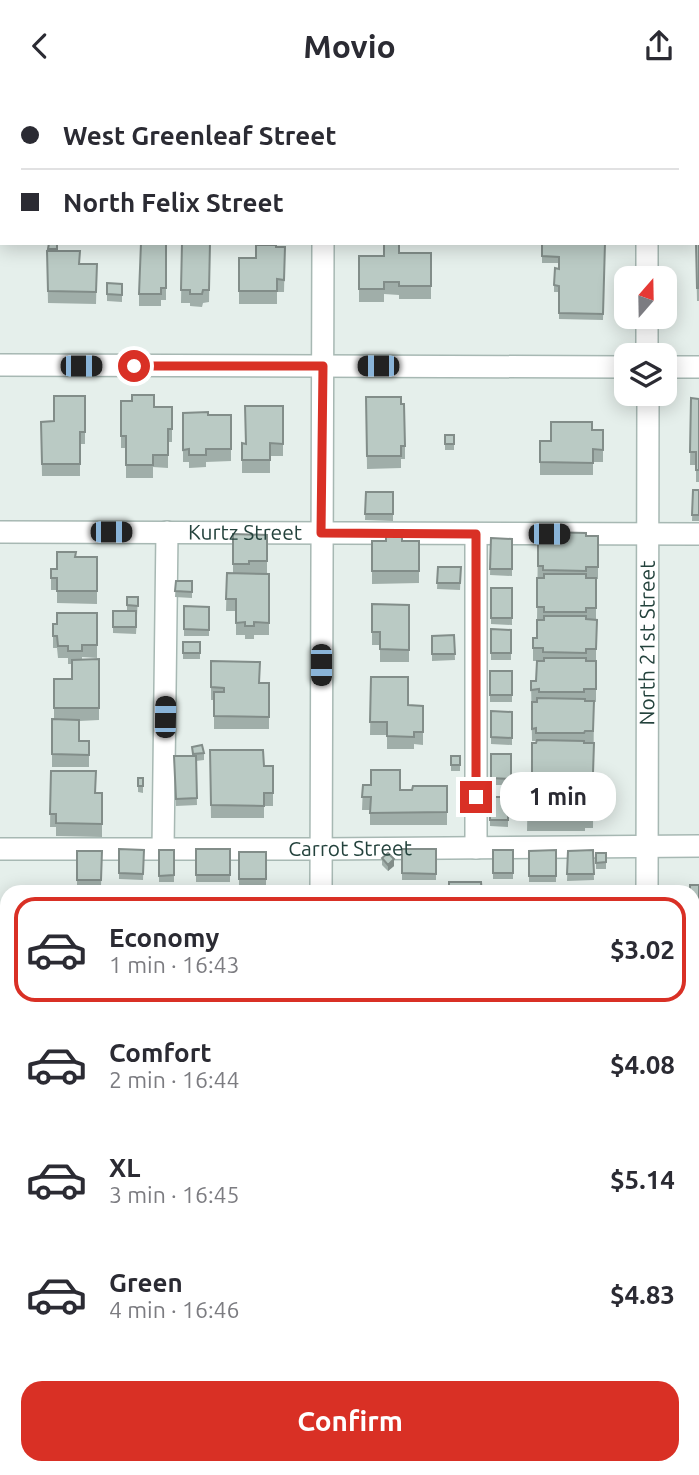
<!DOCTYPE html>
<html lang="en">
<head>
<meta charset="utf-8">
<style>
	body { margin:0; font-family:Ubuntu,sans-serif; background:#f7f7f7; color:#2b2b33; height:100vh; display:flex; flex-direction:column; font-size:26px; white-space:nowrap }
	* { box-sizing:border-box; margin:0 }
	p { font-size:23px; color:#7c7c81 }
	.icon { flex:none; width:38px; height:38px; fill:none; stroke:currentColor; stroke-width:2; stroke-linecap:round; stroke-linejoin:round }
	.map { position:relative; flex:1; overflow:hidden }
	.drawer { position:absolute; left:0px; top:794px; width:700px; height:590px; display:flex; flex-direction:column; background:#fff; border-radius:21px 21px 0 0; box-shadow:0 4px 18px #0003 }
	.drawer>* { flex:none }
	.guide { position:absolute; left:0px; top:0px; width:700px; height:154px; box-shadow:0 4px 18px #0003; display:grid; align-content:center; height:154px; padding:0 21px; background:#fff }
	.needle { width:46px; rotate:20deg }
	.buttons { position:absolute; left:614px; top:175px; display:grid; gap:14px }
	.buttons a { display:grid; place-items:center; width:63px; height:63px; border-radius:14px; background:#fff; box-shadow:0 4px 18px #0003; font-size:35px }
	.end { position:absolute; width:32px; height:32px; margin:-16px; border:9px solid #d93025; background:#fff; box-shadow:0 0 0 4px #fff }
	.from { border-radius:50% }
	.bubble { position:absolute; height:49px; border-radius:21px; background:#fff; box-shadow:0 4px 18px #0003; font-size:23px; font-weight:700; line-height:49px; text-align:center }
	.car { position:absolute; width:21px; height:42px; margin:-21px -10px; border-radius:9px; box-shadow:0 0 5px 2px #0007; background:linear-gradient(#222 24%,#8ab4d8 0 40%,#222 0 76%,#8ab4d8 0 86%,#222 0) }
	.guide b { display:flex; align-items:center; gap:24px; height:66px; font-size:26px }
	.guide b+b { border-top:2px solid #e1e1e2 }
	.guide i { width:18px; height:18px; background:#2b2b33 }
	ul { padding:12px 0 0; list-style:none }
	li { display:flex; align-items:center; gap:21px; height:105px; margin:0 14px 10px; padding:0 7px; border:4px solid transparent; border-radius:21px }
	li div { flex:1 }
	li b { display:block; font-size:26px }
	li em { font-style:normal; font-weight:700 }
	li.selected { border-color:#d93025 }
	li>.icon { width:63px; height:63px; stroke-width:1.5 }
	.action { display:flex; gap:14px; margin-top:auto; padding:14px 21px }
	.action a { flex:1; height:80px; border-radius:21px; background:#d93025; color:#fff; font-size:28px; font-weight:700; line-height:80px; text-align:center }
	header { display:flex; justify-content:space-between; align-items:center; height:91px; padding:0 21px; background:#fff; font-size:32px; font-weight:700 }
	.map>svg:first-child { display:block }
	.built { fill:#d3dfda }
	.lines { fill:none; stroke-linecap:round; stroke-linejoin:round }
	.minor-casing { stroke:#a7b8b3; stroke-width:24 }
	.minor { stroke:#fff; stroke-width:21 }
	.wall { fill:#a0aea9 }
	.shaded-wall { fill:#828d89 }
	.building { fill:#bacac4; stroke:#828d89; stroke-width:2 }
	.route { stroke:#d93025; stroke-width:9 }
	.labels { text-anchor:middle; stroke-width:5; stroke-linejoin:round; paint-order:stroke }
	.street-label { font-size:21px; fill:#23423c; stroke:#f6fbf9 }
</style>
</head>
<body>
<header><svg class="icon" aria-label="back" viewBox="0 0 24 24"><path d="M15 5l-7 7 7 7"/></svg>Movio<svg class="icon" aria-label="share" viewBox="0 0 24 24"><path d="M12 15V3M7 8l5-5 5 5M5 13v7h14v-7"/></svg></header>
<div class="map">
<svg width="699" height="1384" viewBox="0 0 699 1384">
	<rect width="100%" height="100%" fill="#e5efeb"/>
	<path class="built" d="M329,1377H630V1384H329Z"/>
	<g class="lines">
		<defs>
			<g id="minor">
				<path d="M168,0V2"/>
				<path d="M481,0V2"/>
				<path d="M647,0V2"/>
				<path d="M323,2V0"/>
				<path d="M0,107H2"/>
				<path d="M698,109H699"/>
				<path d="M647,152V187"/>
				<path d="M647,226V264"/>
				<path d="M0,274L626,276"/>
				<path d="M665,276H699"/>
				<path id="s1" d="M0,441L699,443"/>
				<path d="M476,443V757"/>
				<path id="s2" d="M0,758H321L699,755"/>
				<path d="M163,758L167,441"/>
				<path d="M321,802L323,152"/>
				<path id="s3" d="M647,802L648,303"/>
				<path d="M0,925H7"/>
				<path d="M693,925H699"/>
				<path d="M0,1093H7"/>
				<path d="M162,1384V1377"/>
				<path d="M319,1384V1377"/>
				<path d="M643,1384V1377"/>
			</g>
		</defs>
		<use href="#minor" class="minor-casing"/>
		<use href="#minor" class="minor"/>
	</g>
	<path class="wall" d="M41,0H88V1H41Z
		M699,149V210H697L696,161Z
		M49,152H57V160L80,173H97L96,213L48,212L47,160Z
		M166,152V209H161V215H139V203Z
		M182,152H210L209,211L203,212L202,216L190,215V212H181Z
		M542,152H605L603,229L559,228V201H554V194L559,178V172H542Z
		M276,156H285L284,201H277V213H239V167H256Z
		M399,162H431V208H399V204L384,203V211H359V165H384Z
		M107,192L122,193V211L107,210Z
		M85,305V353H80V385H42L41,331L54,330Z
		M366,306L405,355V368H401V377L367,378Z
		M691,307L699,308V391H696V374H690Z
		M121,310L154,316H172V351H168V377L153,376V387H126V357H121Z
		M283,315V365H270V382H242V352L245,353Z
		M183,322L208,324H231V370L206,371V376L189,377V371H183Z
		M603,339V371H593V384H540V350H551Z
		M445,344H454V359H445Z
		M693,399H699V430H692Z
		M366,401L393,423V430L365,429Z
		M233,443L267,444V483H269V544H254V548H245V544H236V520H226L227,482H233Z
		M538,445H598V488H596V611H594L593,737H585V740H527L528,691H532V652H536V650H532L531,590H536L543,570H533V547H537L544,529H537Z
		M491,447L512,448V485L490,484Z
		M372,450H419V492L372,493Z
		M75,466H97V513L57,512V499H51V478H57Z
		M438,476H461L460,499L437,498Z
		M176,490H192V507L175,506Z
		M491,497H512V534L491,533Z
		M127,506H138L136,543L113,542V520H127Z
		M372,513L409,514V571H380V554H372Z
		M184,515L209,516V545H184Z
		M53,533L97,554V567L82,566V568H99V629L79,630V650H89V676H52V628H54V588H72V573H68V567H58L57,557H53Z
		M491,538L511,539V569H491Z
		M454,544L455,569L432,570V545Z
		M183,551H200V568H183Z
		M211,570L259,592H269V638H214V609H211Z
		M490,580H512V611H490Z
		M371,586L408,614L423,615V654L414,653V658H387V644H370Z
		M491,620L512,621V654L491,653Z
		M192,656L204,662V669L196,670L197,714L176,715L174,665H193Z
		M210,659L264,675H273V715H264V727H211Z
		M491,663H511V694H491Z
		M451,665H460V680H451Z
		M51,680L96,702H102V746L56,745V736H50Z
		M138,687H143V702L138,701Z
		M363,694L400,699H412L447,695V734H370V719H362Z
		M490,706H508V736L490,735Z
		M119,758L144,759L143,789L119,788Z
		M196,758H230V791H196Z
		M402,758H436V789H402Z
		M159,759H174V791H159Z
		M493,759H513V788H493Z
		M556,759V791H529V760Z
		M593,759L594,789L567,790L568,760Z
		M77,760H102L101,795H77Z
		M239,761H266V794H239Z
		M596,762H606V778H596Z
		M382,767L394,775L388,780L382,774Z
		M699,794V876H693V802L690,800Z
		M699,1087V1384H689V1377H693V1090H698Z
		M44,1377H79V1384H44Z
		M222,1377H277V1384L222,1383Z"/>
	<path class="shaded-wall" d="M394,768V775L388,780V774Z"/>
	<path class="building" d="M141,0H150V2H141Z
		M235,0H286V2H235Z
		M361,0H404V2H361Z
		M546,0H601V2H546Z
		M698,149H699V197H697L696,152H698Z
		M49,152H57V158H48Z
		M141,152H166V197H161V203H139Z
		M182,152H210L209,199H203L202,203H190V199H181Z
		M384,152H399V162H431V195H399V191H384V198H359V165H384Z
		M542,152H605L603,223L559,222V195L554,194L555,177L559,178V166L542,165Z
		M256,154H276V156H285L284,189L277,188V200H239V167H256Z
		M47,160H80L79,173H97L96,201L48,200Z
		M107,192L122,193V204L107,203Z
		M132,304H154V316H172V338H168V364H153V374H126V345H121V310H132Z
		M54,305H85V341H80V373H42L41,331L54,330Z
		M366,306H401V313H404L405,355H401V365H367Z
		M691,307L699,308V379H696V361H690Z
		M245,315H283V353L270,352V369H242V352L246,353Z
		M208,321V324H231V358H206V364H189V358L183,359V322Z
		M551,331H592V339H603V359L593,358V372L540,371V350H551Z
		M445,344H454V353H445Z
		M693,399H699V424H692Z
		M366,401H393V423H365Z
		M544,441L586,442V445H598V476H586V480L543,479V475H538V445L544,444Z
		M233,443L267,444V470H249V473H233Z
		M386,443H402V450H419V480H372V450H386Z
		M491,447L512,448V478H490Z
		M57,461H76L75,466H97V500H57V487H51V478H57Z
		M438,476H461L460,492H437Z
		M227,482L269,483V532L254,531V535H245V531L236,532V508H226Z
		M544,483H586V487H596V517H586V521H544V516H537V487H544Z
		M176,490H192V501L175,500Z
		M491,497H512V527H491Z
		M127,506H138V515L127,514Z
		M372,513L409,514V559L380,558V541H372Z
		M184,515L209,516V539L184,538Z
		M113,520H136V536H113Z
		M57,522H97V554H82V560H68V555H58L57,545H53V533H57Z
		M544,525H586V528L597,529L596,558H586V562L543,561V557H533V547H537V529H544Z
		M491,538L511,539V562H491Z
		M454,544L455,563H432V545Z
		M183,551H200V562H183Z
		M544,567H586V570H596V598H584V601H539V598L531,599V590H536L537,570H544Z
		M99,568V617H54V588H72V569Z
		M211,570L260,571L259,592H269V626L214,625V601H224V597L211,596Z
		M490,580H512V604H490Z
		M371,586H408V614L423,615V641H414V646L387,645V631H370Z
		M537,607L585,608V610H594L593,640H585L584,642H536V637L532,638V611H537Z
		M491,620L512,621V647L491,646Z
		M52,628L79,629V650H89V664L52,663Z
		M537,649L584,650V652H594L593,682H585V685H536V682H532V652H536Z
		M202,654L204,662L193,663L192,656Z
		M210,659H263L264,675H273V702H264V715L211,714Z
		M491,663H511V688L491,687Z
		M174,665H196L197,707L176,708Z
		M451,665H460V674H451Z
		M371,679H400V699H412L413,695H447V721L370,722L371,706H362L363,694H371Z
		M51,680H96L95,702H102V733L56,732V723H50Z
		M138,687H143V695H138Z
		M528,691H584L585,694H593V725H585V728L527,727Z
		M490,706H508V729H490Z
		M119,758L144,759L143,783L119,782Z
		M196,758H230V784H196Z
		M402,758H436V783L402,782Z
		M159,759H174V784L159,785Z
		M493,759H513V782H493Z
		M556,759V785H529V760Z
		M593,759L594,783H567L568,760Z
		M77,760H102L101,789H77Z
		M239,761H266V788H239Z
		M388,762L394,768L388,774L382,767Z
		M596,762H606V771L596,772Z
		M449,791H481L482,802H449Z
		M690,794H699V864H693V802H686V800H690Z
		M404,796H442V802H404Z
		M567,796L597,797V802H567Z
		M489,797H516V802H489Z
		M528,797H557V802H528Z
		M114,799H150V802H114Z
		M698,1087H699V1127H697L698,1125H693V1090H698Z
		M698,1129H699V1169L693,1167V1132H698Z
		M698,1171H699V1212H698V1210H693V1174H698Z
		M698,1214H699V1254H697V1251H693V1216H697Z
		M693,1257H699V1296H697V1294H693Z
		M697,1299H699V1339H697V1337H693V1302H697Z
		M697,1341H699V1381H697V1379H689V1377H693V1344H697Z
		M44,1377H79V1381H44Z
		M238,1377H277V1383L247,1382V1377Z"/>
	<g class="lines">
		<path class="route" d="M134,275H323L321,442L476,443V706"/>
	</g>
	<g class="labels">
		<g class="street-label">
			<text dy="7" stroke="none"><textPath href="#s1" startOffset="245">Kurtz Street</textPath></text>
			<text dy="7" stroke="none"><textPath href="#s3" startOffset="250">North 21st Street</textPath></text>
			<text dy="7" stroke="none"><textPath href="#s2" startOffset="350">Carrot Street</textPath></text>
		</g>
	</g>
</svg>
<div class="buttons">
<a><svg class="needle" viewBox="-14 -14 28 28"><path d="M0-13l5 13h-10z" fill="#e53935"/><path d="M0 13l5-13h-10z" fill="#7c7c81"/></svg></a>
<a><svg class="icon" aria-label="layers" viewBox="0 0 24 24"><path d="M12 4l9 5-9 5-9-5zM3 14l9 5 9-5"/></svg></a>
</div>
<i class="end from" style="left:134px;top:275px"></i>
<i class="end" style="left:476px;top:706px"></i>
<div class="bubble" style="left:500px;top:681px;width:116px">1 min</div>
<i class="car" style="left:81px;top:275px;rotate:90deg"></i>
<i class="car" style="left:378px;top:275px;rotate:270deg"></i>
<i class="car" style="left:111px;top:441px;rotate:90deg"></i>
<i class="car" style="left:549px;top:443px;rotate:90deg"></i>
<i class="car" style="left:321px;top:574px;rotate:180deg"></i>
<i class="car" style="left:165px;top:626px;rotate:1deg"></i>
<div class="guide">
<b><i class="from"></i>West Greenleaf Street</b>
<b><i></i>North Felix Street</b>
</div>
<section class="drawer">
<ul>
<li class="selected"><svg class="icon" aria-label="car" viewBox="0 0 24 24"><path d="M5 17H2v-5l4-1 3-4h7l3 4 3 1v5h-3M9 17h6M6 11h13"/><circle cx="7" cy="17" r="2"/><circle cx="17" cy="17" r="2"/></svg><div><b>Economy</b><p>1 min · 16:43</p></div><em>$3.02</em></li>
<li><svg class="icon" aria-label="car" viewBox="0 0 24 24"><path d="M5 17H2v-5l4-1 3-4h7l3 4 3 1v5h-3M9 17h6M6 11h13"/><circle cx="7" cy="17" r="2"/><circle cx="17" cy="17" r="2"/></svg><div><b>Comfort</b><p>2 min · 16:44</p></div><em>$4.08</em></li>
<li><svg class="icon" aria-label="car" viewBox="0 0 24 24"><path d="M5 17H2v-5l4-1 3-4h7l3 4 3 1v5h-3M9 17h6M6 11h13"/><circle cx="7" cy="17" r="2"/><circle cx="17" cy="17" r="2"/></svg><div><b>XL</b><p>3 min · 16:45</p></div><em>$5.14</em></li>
<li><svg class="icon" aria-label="car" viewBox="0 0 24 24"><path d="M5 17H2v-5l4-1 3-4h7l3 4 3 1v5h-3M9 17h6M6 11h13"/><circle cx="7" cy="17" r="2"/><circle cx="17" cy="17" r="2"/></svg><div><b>Green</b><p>4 min · 16:46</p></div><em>$4.83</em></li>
</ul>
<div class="action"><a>Confirm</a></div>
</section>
</div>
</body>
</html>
